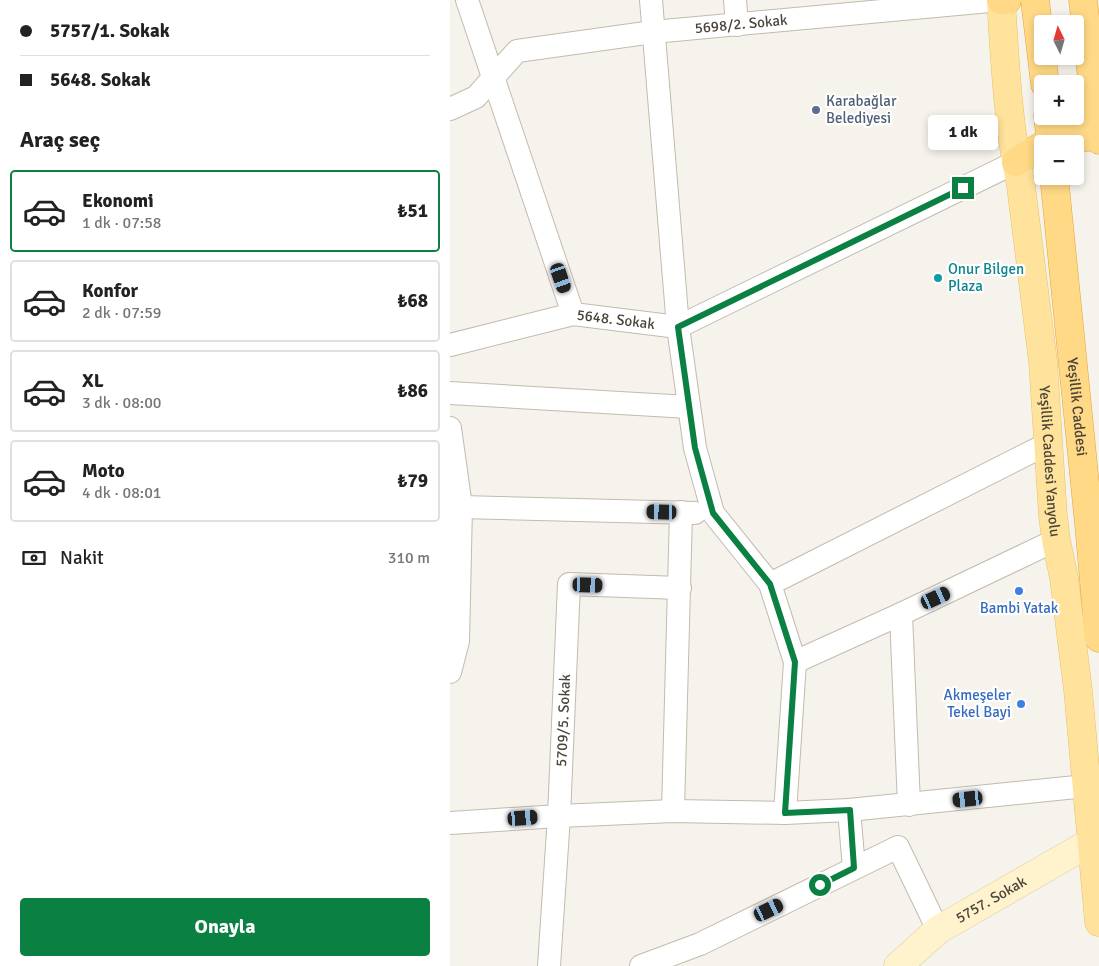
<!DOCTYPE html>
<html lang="tr">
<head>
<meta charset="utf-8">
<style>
	body { margin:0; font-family:Signika,sans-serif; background:#f2f2f2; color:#222; height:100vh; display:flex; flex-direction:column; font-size:19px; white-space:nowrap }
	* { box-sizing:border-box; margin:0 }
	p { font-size:16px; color:#767676 }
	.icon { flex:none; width:28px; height:28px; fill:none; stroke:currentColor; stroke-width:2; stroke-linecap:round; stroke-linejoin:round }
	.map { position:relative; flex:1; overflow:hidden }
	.drawer { display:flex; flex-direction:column; background:#fff; width:450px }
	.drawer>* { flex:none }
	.top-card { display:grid; align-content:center; height:110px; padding:0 20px; background:#fff }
	.needle { width:32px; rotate:355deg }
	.controls { position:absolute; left:584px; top:15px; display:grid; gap:10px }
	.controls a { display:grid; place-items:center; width:50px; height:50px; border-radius:5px; background:#fff; box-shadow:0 2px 8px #0003; font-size:25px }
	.end { position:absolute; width:22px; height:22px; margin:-11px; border:6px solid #0b8043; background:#fff; box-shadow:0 0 0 2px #fff }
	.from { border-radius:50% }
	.bubble { position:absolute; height:35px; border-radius:5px; background:#fff; box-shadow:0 2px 8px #0003; font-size:16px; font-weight:800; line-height:35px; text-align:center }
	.car { position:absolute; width:15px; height:30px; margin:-15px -8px; border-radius:6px; box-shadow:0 0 4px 1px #0007; background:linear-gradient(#222 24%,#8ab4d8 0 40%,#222 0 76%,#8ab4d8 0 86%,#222 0) }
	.top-card b { display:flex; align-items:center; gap:18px; height:48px; font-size:19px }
	.top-card b+b { border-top:1px solid #e0e0e0 }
	.top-card i { width:12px; height:12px; background:#222 }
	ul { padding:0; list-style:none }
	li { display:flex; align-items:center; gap:15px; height:82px; margin:0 10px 8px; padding:0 10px; border:2px solid #e0e0e0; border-radius:5px }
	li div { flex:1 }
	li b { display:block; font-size:19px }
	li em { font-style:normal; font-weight:800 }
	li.on { border-color:#0b8043 }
	li>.icon { width:45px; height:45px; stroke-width:1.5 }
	h2 { padding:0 20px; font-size:22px; line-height:60px }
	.pay { display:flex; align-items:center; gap:12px; height:55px; padding:0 20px; font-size:19px }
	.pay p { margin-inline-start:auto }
	.primary-button { display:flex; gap:10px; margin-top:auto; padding:10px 20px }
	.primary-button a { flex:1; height:58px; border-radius:5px; background:#0b8043; color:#fff; font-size:20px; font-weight:800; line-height:58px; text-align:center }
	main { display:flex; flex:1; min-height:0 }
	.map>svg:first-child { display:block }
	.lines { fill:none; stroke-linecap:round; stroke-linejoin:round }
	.minor-casing { stroke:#c2bbae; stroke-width:24 }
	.secondary-casing { stroke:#d6c79b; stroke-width:29 }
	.primary-casing { stroke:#e6c16a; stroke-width:29 }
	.trunk-casing { stroke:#e0a43c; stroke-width:29 }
	.minor { stroke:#fff; stroke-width:22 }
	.secondary { stroke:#fff3cd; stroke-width:28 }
	.primary { stroke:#ffe39c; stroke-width:28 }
	.trunk { stroke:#ffd985; stroke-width:28 }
	.route { stroke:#0b8043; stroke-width:6 }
	.service-dot { fill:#5c6f8a; stroke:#fff; stroke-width:2 }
	.culture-dot { fill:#0f9aa8; stroke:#fff; stroke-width:2 }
	.shop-dot { fill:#3f7fe0; stroke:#fff; stroke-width:2 }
	.labels { text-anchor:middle; stroke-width:4.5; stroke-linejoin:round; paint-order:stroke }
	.street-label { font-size:15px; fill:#4b4439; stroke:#fff }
	.service-label { font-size:15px; fill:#4e5e75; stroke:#fff; text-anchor:start }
	.culture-label { font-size:15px; fill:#0d838f; stroke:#fff; text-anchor:start }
	.shop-label { font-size:15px; fill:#366cbe; stroke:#fff }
</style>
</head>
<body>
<main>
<section class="drawer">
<div class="top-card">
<b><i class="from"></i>5757/1. Sokak</b>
<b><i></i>5648. Sokak</b>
</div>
<h2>Araç seç</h2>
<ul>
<li class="on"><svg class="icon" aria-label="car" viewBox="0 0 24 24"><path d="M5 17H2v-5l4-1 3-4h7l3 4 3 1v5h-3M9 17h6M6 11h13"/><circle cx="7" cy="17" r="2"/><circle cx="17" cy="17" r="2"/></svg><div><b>Ekonomi</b><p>1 dk · 07:58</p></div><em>₺51</em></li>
<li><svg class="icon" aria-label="car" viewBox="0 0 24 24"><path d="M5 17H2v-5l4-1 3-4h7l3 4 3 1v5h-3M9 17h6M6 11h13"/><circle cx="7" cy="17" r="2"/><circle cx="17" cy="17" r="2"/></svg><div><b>Konfor</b><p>2 dk · 07:59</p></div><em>₺68</em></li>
<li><svg class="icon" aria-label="car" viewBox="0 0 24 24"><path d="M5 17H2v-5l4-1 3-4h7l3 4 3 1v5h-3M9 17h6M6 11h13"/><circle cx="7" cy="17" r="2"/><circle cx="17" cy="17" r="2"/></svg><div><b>XL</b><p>3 dk · 08:00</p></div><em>₺86</em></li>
<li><svg class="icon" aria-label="car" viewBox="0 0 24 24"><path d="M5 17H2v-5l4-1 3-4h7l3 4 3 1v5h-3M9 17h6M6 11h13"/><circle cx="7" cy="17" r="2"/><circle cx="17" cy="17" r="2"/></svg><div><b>Moto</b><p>4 dk · 08:01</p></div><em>₺79</em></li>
</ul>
<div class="pay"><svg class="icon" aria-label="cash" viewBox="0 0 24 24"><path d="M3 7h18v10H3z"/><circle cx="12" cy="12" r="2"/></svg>Nakit<p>310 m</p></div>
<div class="primary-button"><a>Onayla</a></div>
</section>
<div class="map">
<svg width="649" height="966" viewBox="0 0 649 966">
	<rect width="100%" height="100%" fill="#f6f3ec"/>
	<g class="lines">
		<defs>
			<g id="minor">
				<path d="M17,0L123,314"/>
				<path d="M201,0L228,327L245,448L263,513L320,584L345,662L451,614L606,540"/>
				<path d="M285,0L287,25"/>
				<path id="s1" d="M0,109L26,97L67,51L203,32L551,0"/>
				<path id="s2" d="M0,345L123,314L228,327L566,162"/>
				<path d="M0,393L239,407"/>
				<path d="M0,428L11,507L8,641L0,672"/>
				<path d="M11,507L245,513"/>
				<path d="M320,584L599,443"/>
				<path d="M451,614L459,805"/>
				<path d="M399,810L404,868"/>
				<path d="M223,811L231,512"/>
				<path d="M335,813L345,662"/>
				<path d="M0,823L109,816L223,811L335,813L399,810L636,786"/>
				<path id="s3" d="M99,966L109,816L119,584L230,588"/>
				<path d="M191,966L250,944L448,847L488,930"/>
			</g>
			<g id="secondary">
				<path id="s4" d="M448,966L488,930L641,842"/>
			</g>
			<g id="primary">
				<path id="s5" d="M551,0C555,62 558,126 571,186L593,362L603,516L606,540L614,578L628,690L649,922"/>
			</g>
			<g id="trunk">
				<path d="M551,0H557"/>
				<path d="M585,0L595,84"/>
				<path d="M633,0L649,140"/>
				<path d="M598,116L601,144"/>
				<path d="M595,144L601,140L649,136"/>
				<path d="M566,162L592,146"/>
				<path id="s6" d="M604,176L639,524L649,638"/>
			</g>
		</defs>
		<use href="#minor" class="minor-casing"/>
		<use href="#secondary" class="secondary-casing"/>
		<use href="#primary" class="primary-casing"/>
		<use href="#trunk" class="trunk-casing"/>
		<use href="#minor" class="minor"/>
		<use href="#secondary" class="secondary"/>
		<use href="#primary" class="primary"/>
		<use href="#trunk" class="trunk"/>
	</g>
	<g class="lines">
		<path class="route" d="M370,885L404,868L400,810L335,813L345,662L320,584L263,513L245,448L228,327L513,188"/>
	</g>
	<circle class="service-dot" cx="366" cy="110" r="5"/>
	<circle class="culture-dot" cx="488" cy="278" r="5"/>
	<g class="shop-dot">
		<circle cx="569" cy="591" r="5"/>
		<circle cx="571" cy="704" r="5"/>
	</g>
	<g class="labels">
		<g class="street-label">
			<text dy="5" stroke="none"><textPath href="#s1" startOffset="316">5698/2. Sokak</textPath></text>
			<text dy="5" stroke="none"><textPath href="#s2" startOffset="170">5648. Sokak</textPath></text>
			<text dy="5" stroke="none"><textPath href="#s6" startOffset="232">Yeşillik Caddesi</textPath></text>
			<text dy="5" stroke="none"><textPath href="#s5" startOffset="464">Yeşillik Caddesi Yanyolu</textPath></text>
			<text dy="5" stroke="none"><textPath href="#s3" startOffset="246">5709/5. Sokak</textPath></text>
			<text dy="5" stroke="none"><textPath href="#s4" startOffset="115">5757. Sokak</textPath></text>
		</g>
		<g class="service-label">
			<text x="376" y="106">Karabağlar<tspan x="376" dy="17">Belediyesi</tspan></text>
		</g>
		<g class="culture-label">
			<text x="498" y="274">Onur Bilgen<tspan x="498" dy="17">Plaza</tspan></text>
		</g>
		<g class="shop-label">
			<text x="569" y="613">Bambi Yatak</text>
			<text x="561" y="700" text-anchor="end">Akmeşeler<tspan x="561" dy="17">Tekel Bayi</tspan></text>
		</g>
	</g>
</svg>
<div class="controls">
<a><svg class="needle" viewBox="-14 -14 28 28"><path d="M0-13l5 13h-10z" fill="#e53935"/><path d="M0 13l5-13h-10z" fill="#767676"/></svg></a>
<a>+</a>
<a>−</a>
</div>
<i class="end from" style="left:370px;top:885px"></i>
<i class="end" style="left:513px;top:188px"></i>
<div class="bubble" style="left:478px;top:115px;width:70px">1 dk</div>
<i class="car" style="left:111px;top:278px;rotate:161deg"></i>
<i class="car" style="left:212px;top:512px;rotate:271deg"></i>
<i class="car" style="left:138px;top:585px;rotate:92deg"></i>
<i class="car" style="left:486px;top:598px;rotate:65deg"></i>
<i class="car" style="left:518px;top:799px;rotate:264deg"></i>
<i class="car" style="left:73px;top:818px;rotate:86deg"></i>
<i class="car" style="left:319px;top:910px;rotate:64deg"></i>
</div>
</main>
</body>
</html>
